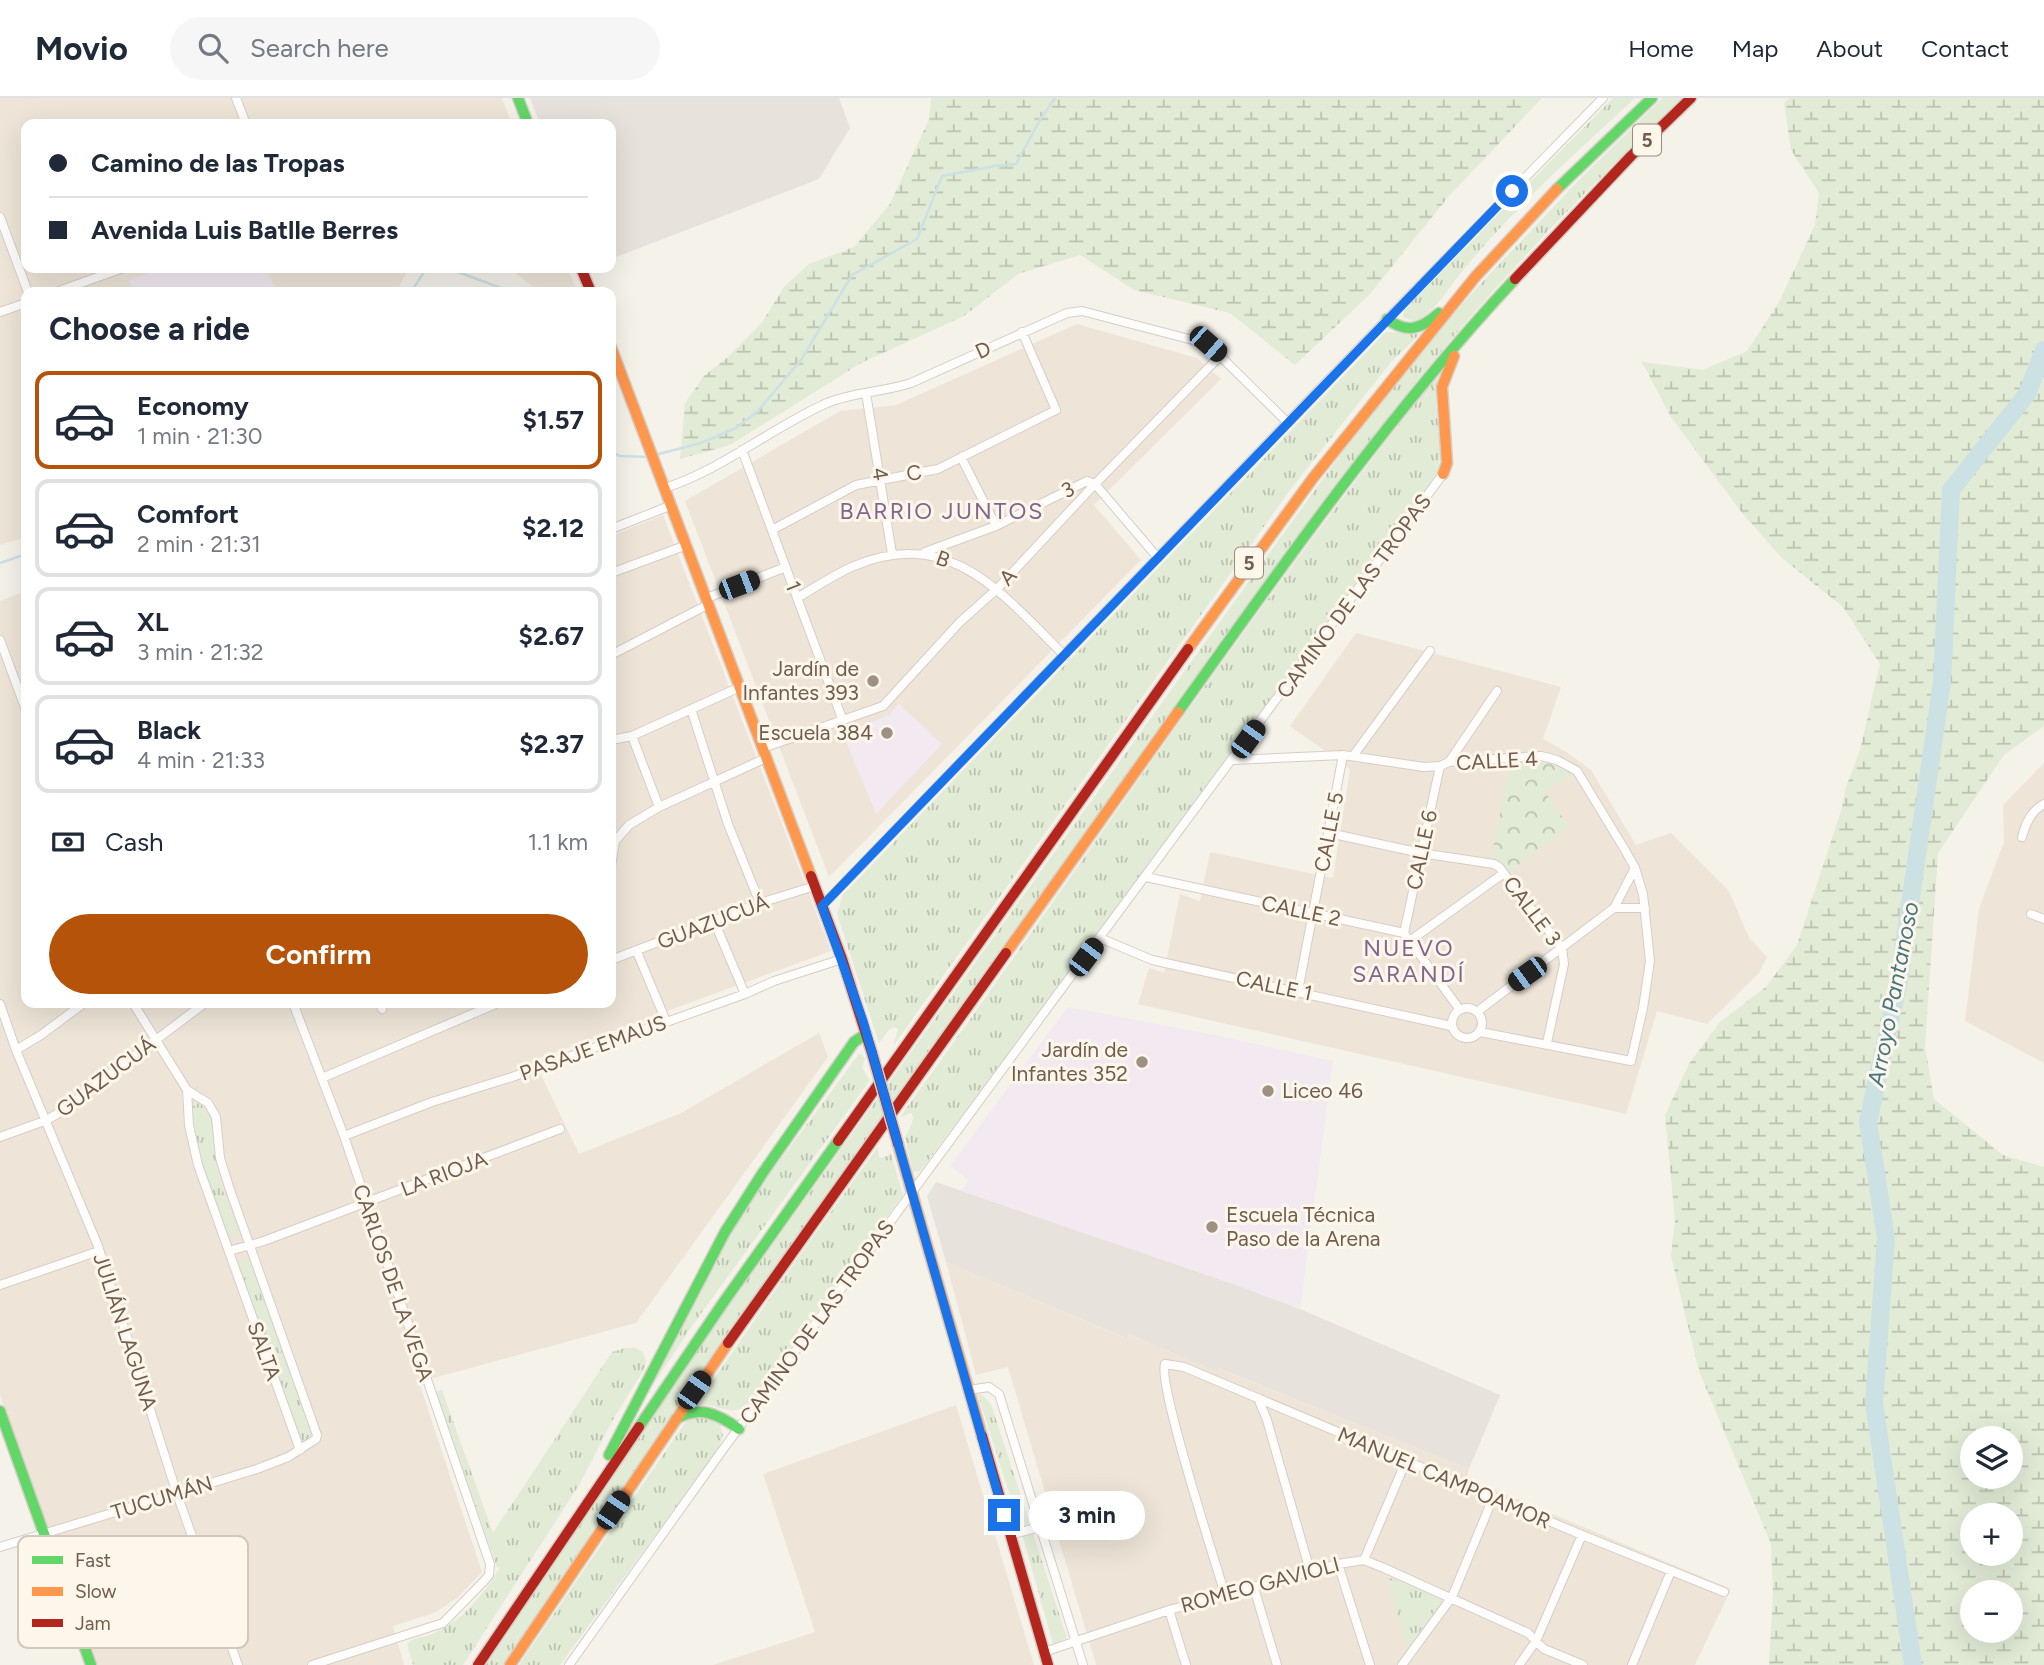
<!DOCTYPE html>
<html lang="en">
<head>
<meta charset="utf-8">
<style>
	body { margin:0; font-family:Figtree,sans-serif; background:#f6f6f7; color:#1f2937; height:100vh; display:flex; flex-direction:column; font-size:26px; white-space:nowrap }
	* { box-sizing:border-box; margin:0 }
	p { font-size:23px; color:#747a83 }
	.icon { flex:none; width:38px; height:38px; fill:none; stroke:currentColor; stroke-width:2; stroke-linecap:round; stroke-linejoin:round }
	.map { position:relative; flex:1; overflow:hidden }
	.drawer { position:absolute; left:21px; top:189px; width:595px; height:721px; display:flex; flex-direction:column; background:#fff; border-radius:14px; box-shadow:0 7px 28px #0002 }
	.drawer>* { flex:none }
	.top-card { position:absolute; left:21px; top:21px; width:595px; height:154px; border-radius:14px; box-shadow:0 7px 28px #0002; display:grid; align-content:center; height:154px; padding:0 28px; background:#fff }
	.fabs { position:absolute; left:1960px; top:1328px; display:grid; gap:14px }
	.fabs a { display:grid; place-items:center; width:63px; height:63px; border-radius:50%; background:#fff; box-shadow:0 7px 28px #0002; font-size:35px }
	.end { position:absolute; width:32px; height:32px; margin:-16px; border:9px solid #1a73e8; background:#fff; box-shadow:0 0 0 4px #fff }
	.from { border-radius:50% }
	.bubble { position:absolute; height:49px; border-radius:24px; background:#fff; box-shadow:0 7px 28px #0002; font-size:23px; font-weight:700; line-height:49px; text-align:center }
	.car { position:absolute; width:21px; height:42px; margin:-21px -10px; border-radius:9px; box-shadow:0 0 5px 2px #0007; background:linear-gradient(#222 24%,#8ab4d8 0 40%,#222 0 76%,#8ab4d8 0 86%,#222 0) }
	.top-card b { display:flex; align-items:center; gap:24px; height:66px; font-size:26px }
	.top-card b+b { border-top:2px solid #e0e1e3 }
	.top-card i { width:18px; height:18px; background:#1f2937 }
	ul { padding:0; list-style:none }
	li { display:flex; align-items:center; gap:21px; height:98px; margin:0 14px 10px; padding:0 14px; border:4px solid #e0e1e3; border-radius:14px }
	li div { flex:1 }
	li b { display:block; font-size:26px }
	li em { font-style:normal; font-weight:700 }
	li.on { border-color:#b45309 }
	li>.icon { width:63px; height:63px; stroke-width:1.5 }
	h2 { padding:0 28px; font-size:32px; line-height:84px }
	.pay { display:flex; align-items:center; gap:18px; height:77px; padding:0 28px; font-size:26px }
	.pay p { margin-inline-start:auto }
	.primary-button { display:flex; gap:14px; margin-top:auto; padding:14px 28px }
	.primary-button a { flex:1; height:80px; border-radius:42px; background:#b45309; color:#fff; font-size:28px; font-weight:700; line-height:80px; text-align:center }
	header { display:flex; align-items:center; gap:42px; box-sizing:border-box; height:98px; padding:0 35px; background:#fff; border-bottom:2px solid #e0e1e3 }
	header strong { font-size:33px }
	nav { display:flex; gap:38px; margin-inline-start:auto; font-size:24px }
	.search { width:490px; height:63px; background:#f6f6f7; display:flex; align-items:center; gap:18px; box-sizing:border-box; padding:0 24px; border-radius:38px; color:#747a83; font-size:26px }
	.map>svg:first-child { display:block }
	.residential { fill:#eee5d8 }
	.industrial { fill:#e7e2db }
	.education { fill:#f2e9f1 }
	.grass { fill:url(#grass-tufts) }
	.wetland { fill:url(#wetland-marsh); fill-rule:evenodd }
	.park { fill:url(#park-crowns) }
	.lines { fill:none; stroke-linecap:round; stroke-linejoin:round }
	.stream { stroke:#cce1e4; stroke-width:2.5 }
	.river { stroke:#cce1e4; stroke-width:18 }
	.street-casing { stroke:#d4cec7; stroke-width:10 }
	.fast-casing { stroke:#d5cfc8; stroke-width:13 }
	.slow-casing { stroke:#d5cfc8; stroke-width:13 }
	.jam-casing { stroke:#d5cfc8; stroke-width:13 }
	.street { stroke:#fefdfc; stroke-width:8 }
	.fast { stroke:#63d668; stroke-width:10 }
	.slow { stroke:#ff974d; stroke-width:10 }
	.jam { stroke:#b3261e; stroke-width:10 }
	.jam-bridge-casing { stroke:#d5cfc8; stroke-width:13; stroke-linecap:butt }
	.jam-bridge { stroke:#b3261e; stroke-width:10 }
	.route { stroke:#1a73e8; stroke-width:9 }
	.poi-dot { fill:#9f9084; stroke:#fdf7eb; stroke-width:2.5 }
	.labels { text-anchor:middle; stroke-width:6; stroke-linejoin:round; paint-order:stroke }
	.shield { fill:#fdf7eb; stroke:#9b8a7c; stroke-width:2 }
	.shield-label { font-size:19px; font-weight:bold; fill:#715c4d }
	.street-label { font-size:21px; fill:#715c4d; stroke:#fdf7eb }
	.poi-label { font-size:21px; fill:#715c4d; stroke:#fdf7eb; text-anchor:end }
	.neighbourhood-label { font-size:23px; letter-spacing:2px; fill:#82658d; stroke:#fdf7eb }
	.water-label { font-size:23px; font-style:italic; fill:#487582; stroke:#fdf7eb }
	.key { fill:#fdf7eb; stroke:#d3c8bc; stroke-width:2 }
	.key-label { font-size:19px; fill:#715c4d }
</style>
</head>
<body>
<header>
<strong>Movio</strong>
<div class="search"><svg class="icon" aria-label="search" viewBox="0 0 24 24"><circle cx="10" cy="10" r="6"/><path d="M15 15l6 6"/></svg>Search here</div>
<nav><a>Home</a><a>Map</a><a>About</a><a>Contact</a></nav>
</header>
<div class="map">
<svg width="2044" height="1567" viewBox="0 0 2044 1567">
	<defs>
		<pattern id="grass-tufts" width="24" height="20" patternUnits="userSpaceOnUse" patternTransform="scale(1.75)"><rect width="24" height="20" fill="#e1ebd6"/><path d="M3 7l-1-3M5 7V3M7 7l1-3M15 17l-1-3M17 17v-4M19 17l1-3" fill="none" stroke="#bbc2b0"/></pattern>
		<pattern id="wetland-marsh" width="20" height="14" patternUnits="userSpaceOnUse" patternTransform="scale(1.75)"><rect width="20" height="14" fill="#e1ebd6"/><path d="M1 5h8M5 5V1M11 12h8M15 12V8" fill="none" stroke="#bbc2b0"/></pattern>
		<pattern id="park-crowns" width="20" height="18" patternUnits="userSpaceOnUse" patternTransform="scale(1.75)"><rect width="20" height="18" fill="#e1ebd6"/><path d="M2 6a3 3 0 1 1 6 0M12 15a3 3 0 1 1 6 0" fill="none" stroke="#bbc2b0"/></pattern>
	</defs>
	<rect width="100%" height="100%" fill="#f5f2ea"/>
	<path class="residential" d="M0,0H502L512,26H26V170H409L396,194H26V439L0,447Z
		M509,170H568L577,194H538L536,191Z
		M1077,226L1197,260L1221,281L1094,407L1141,462L829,779L685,403L840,313L896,307Z
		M663,417L831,853L534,962L579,1056L681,1015L819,935L828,959L636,1225L419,1284L482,1474L457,1500L434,1515L393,1528L404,1567H98L0,1297V503L26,493V905H611V438Z
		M1356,535L1561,589L1543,641L1565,653L1591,672L1636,747L1671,735L1729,793L1749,840L1767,859L1759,875L1707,926L1657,913L1626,1016L1138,906L1149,870L1164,875L1180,796L1200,803L1210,754L1333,780L1350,671L1290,628Z
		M2044,665V965L1965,923L1979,811L2004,744L2003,707Z
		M946,1164L1125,1240L1127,1236L1215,1273L1217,1270L1469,1371L1467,1380L1731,1491L1695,1567H1096L1008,1269L976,1277Z
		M956,1307L1034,1567H713L815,1534L763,1376Z"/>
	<path class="industrial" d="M530,0H839L850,30L819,81L611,161V26H540Z
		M936,1084L1239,1188L1300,1211L1500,1297L1469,1371L1218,1270L1215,1273L1128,1236L1126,1240L946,1164L927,1098Z"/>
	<path class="education" d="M164,170H274L275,172L268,176L277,194H132L129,182Z
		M899,606L942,646L876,716L843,636L889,617Z
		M1068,909L1220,938L1333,963L1300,1211L1239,1188L961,1093L969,1082L950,1068Z"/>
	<path class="grass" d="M1613,0H1635C1575,56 1512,111 1461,175C1447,191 1434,217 1413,223L1403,219L1404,212Z
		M1663,0H1682C1614,65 1548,131 1486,201C1431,263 1380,329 1329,395L503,1567H486L694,1256L1350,343L1446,224L1487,179L1585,76Z
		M1386,234L1420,236L1391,264L1290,392L893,948L898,931L894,929L889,932L879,945L837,816L843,797Z
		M1438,277L1436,308L1441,354L1436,379L980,994L920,1073L913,1074L905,1039L912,1026L913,1018L911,1015L900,1019L903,1015C1081,769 1249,514 1438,277Z
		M859,956H862L865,961L862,970L870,982L692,1228L645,1299L729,1139L759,1091Z
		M199,1005C220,1020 214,1055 219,1078C223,1096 231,1114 237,1131L236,1137H228L224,1133L194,1048L191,1010Z
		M878,1049L879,1059L883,1060L891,1056L903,1097L748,1307C726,1321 717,1302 695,1308L795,1164Z
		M244,1159L249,1163L312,1338V1341L305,1346L298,1338L238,1167V1164Z
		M625,1250H636L643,1254L646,1264L643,1273L615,1318L579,1387L463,1567H413L407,1546C414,1538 423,1540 432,1536C462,1524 484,1496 500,1469H497L435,1294L442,1292L493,1435L612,1254Z
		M981,1296L991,1306L1067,1540L1053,1546L1020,1429L978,1297Z
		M700,1315L720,1326L723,1337L718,1351L560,1567H519L687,1322Z
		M1387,1479L1443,1501L1409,1548L1406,1547Z"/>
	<path class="wetland" d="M931,0H1542L1449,98L1370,196L1295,267L1230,215L1134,192L1080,157L1018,176L964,218L861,265L730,347L680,361L685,305L704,278L728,259L761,226L784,189L809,166L854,149L890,106L929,21Z
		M1789,0H2044V628L2004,657L1938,755L1925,948L1934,1001L2003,1057L2044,1069V1567H1769L1773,1496L1771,1446L1699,1273L1671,1158L1675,1122L1665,1017L1689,966L1720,924L1766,889L1797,847L1841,713L1846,689L1860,652L1880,566L1843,509L1782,460L1742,415L1671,319L1642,264L1703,272L1747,253L1779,204L1815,127L1819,95L1791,52L1784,5ZM1972,1340H2011V1379H1972ZM1972,1418H2011V1456H1972ZM1972,1494H2011V1533H1972Z"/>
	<path class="park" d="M1511,662C1531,662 1557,660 1571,677L1545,694L1569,729L1510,773L1498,763L1491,760Z"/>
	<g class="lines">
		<path class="stream" d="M447,170L512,194
			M411,194L426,171L433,170
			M611,354L620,358L649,359
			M655,357L701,345L736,330L757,314L801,262L852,177L917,141L942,78L995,68L1016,66L1040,22L1055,0
			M0,465L26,456"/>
		<path class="river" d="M1913,1567L1874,1305L1886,1140L1868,1024L1899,882L1942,584L1951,392L2027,296L2044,252"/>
		<defs>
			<path id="street" d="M236,0L246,26
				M0,119L28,194
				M56,194L123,170
				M0,214L26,205
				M866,295L892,456
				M742,352L843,623
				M961,359L996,428
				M665,390C723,371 771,330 827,305C854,294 884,294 911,285L1067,215L1082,213L1208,246L1288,325
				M611,431L672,407
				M772,432L856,387L938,371L1056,312L1022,234
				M925,454L996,428L1087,383L1095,386L1158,460
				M611,475L687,447
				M707,500L786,469
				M797,500C816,489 835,476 854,468C951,427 1003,497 1065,558
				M0,542L26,612
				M611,557L709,506
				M691,611L728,726L760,805
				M632,638L659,709
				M611,642L632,638L740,589
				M763,650L883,608L960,524L997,491L1095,386L1221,257
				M1353,658L1430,553
				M1233,662L1343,657L1424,669L1440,668L1449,664L1541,658L1557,662L1577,673L1625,752L1635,770L1643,796L1650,863L1643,910L1631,963L1480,934
				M1449,664L1497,593
				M1329,735L1421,755L1494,766L1499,769L1562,850L1564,866L1547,945
				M2022,739C2026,725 2031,713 2044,706
				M611,768L615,743L629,727L659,709L766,660
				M1146,779L1404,835L1460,912
				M822,808L1387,221L1603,0
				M1614,810L1635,770
				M2031,816L2044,821
				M714,823L745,896
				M1404,835L1440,668
				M1100,840L1152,862L1451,928
				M1411,842L1504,775
				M637,854L666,923
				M611,862L760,805L815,788
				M1298,893L1343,657
				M133,905L187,992L189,1027L198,1067L300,1352
				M293,905L344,1038L490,1466L489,1477L484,1483L443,1525L312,1567
				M380,905L382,911
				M0,906L16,952L98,1148L177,1396L238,1567
				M1452 925a15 15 0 1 1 30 0a15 15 0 1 1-30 0Z
				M1478,913L1614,810H1645
				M16,952L41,937L84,905
				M322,980L498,905
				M344,1038L432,1004L512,979L745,896L774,883L842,861
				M0,1039L47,1022L60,1014L205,905
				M229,1153L264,1143L560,1031
				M0,1187L99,1153
				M968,1292L989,1289L999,1296L1083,1567
				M1258,1300L1267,1322L1310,1473
				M1010,1437L1040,1429
				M0,1449L257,1371L288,1359L316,1341L317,1337L229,1089L220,1060L216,1019L208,1005L187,992
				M1364,1462L1406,1363
				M1338,1466L1370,1567
				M1254,1490L1277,1567
				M1225,1497C1216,1465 1157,1285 1165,1266L1184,1269L1582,1437L1724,1494
				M1169,1512L1186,1567
				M1044,1554L1169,1512L1338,1466L1364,1462L1384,1470L1528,1535L1544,1551L1583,1567
				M569,1567L724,1350L1057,897L1443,376
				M1402,1567L1452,1499L1493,1400
				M1519,1567L1536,1543L1582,1437
				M1632,1567L1671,1473"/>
			<path id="fast" d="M518,0L528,26
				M1557,91L1652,0
				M1387,221C1407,236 1421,231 1439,215
				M1178,614C1284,465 1390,315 1515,181
				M0,1313L91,1567
				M676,1321C700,1307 718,1316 739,1331
				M639,1329L723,1205L838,1043
				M609,1357L725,1134L762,1076L854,944L866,936"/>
			<path id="slow" d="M611,249L811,778
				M1443,376L1447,365L1442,289L1454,258
				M1188,551L1313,380L1476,178L1557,91
				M1006,855L1178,614
				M898,1046L982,1338
				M510,1567L728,1245"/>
			<path id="jam" d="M581,170L591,194
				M1515,181L1631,58L1691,0
				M811,778L842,861L872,955
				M838,1043L1188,551
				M728,1245L1006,855
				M982,1338L1048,1567
				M478,1567L639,1329"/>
		</defs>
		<use href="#street" class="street-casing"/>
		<use href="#fast" class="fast-casing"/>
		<use href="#slow" class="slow-casing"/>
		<use href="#jam" class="jam-casing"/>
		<use href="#street" class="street"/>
		<use href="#fast" class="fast"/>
		<use href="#slow" class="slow"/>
		<use href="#jam" class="jam"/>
		<defs>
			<path id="jam-bridge" d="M872,955L898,1046"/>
		</defs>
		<use href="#jam-bridge" class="jam-bridge-casing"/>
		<use href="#jam-bridge" class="jam-bridge"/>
	</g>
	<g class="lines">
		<path class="route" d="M1004,1417L863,923L822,808L1512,93"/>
	</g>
	<g class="poi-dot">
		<circle cx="873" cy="583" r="7"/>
		<circle cx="887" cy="635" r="7"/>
		<circle cx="1142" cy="964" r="7"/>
		<circle cx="1268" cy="993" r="7"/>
		<circle cx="1212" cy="1129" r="7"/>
	</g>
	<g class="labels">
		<g class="shield">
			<rect x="1633" y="26.5" width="28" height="31" rx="5"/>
			<rect x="1235" y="449.5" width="28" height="31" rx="5"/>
		</g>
		<g class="shield-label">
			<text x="1647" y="49">5</text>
			<text x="1249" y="472">5</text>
		</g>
		<g class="street-label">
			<text transform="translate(983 252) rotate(-25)" y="7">D</text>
			<text transform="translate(914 375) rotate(-10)" y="7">C</text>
			<text transform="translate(880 376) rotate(80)" y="7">4</text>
			<text transform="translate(1068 392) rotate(-27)" y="7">3</text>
			<text transform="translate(943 461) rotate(20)" y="7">B</text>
			<text transform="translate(1008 479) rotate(-47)" y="7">A</text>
			<text transform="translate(793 488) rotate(69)" y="7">1</text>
			<text transform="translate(1354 498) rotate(-54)" y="7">CAMINO DE LAS TROPAS</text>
			<text transform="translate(1497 663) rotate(-3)" y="7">CALLE 4</text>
			<text transform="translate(1329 734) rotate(-79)" y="7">CALLE 5</text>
			<text transform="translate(1422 752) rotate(-78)" y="7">CALLE 6</text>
			<text transform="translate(1301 813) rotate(12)" y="7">CALLE 2</text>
			<text transform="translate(1532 813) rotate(53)" y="7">CALLE 3</text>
			<text transform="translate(713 824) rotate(-21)" y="7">GUAZUCUÁ</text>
			<text transform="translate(1274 888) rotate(12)" y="7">CALLE 1</text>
			<text transform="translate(593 950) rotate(-20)" y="7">PASAJE EMAUS</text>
			<text transform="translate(106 979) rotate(-37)" y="7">GUAZUCUÁ</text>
			<text transform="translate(444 1076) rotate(-21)" y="7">LA RIOJA</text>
			<text transform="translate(393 1185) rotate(71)" y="7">CARLOS DE LA VEGA</text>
			<text transform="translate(817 1224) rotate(-54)" y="7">CAMINO DE LAS TROPAS</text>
			<text transform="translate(125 1234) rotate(72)" y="7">JULIÁN LAGUNA</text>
			<text transform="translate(264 1253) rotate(70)" y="7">SALTA</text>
			<text transform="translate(1444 1380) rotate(23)" y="7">MANUEL CAMPOAMOR</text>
			<text transform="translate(162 1400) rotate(-17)" y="7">TUCUMÁN</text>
			<text transform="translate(1260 1487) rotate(-15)" y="7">ROMEO GAVIOLI</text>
		</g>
		<g class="poi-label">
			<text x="859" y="578">Jardín de<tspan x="859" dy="24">Infantes 393</tspan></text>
			<text x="873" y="642">Escuela 384</text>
			<text x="1128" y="959">Jardín de<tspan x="1128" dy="24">Infantes 352</tspan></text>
			<text x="1282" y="1000" text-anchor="start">Liceo 46</text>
			<text x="1226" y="1124" text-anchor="start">Escuela Técnica<tspan x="1226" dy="24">Paso de la Arena</tspan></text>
		</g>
		<g class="neighbourhood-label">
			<text x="942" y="421">BARRIO JUNTOS</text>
			<text x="1409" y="858">NUEVO<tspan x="1409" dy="26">SARANDÍ</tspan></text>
		</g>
		<g class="water-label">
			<text transform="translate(1893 896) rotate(-79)" y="8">Arroyo Pantanoso</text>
		</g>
	</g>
	<rect x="18" y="1438" width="230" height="112" rx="10" class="key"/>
	<rect x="32" y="1458" width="31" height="8" fill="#63d668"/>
	<rect x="32" y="1489" width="31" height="9" fill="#ff974d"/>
	<rect x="32" y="1521" width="31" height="8" fill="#b3261e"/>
	<g class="key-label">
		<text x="75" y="1469">Fast</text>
		<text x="75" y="1500">Slow</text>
		<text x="75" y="1532">Jam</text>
	</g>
</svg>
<div class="fabs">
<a><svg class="icon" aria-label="layers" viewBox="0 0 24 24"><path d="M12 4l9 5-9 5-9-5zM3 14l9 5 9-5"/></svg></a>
<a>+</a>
<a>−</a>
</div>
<i class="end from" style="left:1512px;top:93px"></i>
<i class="end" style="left:1004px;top:1417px"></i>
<div class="bubble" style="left:1029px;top:1393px;width:116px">3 min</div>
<i class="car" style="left:1208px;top:246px;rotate:131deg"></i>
<i class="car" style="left:739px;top:487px;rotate:69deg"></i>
<i class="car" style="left:1248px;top:641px;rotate:36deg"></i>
<i class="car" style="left:1086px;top:859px;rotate:37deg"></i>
<i class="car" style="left:1527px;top:876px;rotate:234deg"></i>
<i class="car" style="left:694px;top:1292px;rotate:35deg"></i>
<i class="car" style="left:613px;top:1412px;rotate:34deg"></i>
<div class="top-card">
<b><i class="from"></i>Camino de las Tropas</b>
<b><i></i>Avenida Luis Batlle Berres</b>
</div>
<section class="drawer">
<h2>Choose a ride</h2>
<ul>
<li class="on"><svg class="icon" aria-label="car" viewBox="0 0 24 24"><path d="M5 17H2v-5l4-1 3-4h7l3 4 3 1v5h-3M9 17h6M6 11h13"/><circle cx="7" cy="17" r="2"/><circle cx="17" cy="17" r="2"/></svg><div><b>Economy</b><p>1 min · 21:30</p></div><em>$1.57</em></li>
<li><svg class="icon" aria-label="car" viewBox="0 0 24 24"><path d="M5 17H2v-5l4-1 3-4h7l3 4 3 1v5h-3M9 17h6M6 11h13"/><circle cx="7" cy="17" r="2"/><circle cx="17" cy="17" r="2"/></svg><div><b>Comfort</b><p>2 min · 21:31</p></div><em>$2.12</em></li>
<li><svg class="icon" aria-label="car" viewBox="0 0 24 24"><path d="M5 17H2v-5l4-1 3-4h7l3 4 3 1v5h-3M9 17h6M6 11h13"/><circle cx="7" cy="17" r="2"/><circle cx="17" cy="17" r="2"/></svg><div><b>XL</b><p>3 min · 21:32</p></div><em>$2.67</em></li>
<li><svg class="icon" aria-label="car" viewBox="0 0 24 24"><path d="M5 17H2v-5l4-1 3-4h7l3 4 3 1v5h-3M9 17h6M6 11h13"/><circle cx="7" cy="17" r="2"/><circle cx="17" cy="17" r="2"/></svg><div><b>Black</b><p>4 min · 21:33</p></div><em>$2.37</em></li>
</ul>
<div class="pay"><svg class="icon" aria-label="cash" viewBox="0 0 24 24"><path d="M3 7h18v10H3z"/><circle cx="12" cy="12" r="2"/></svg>Cash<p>1.1 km</p></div>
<div class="primary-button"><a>Confirm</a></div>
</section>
</div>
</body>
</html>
